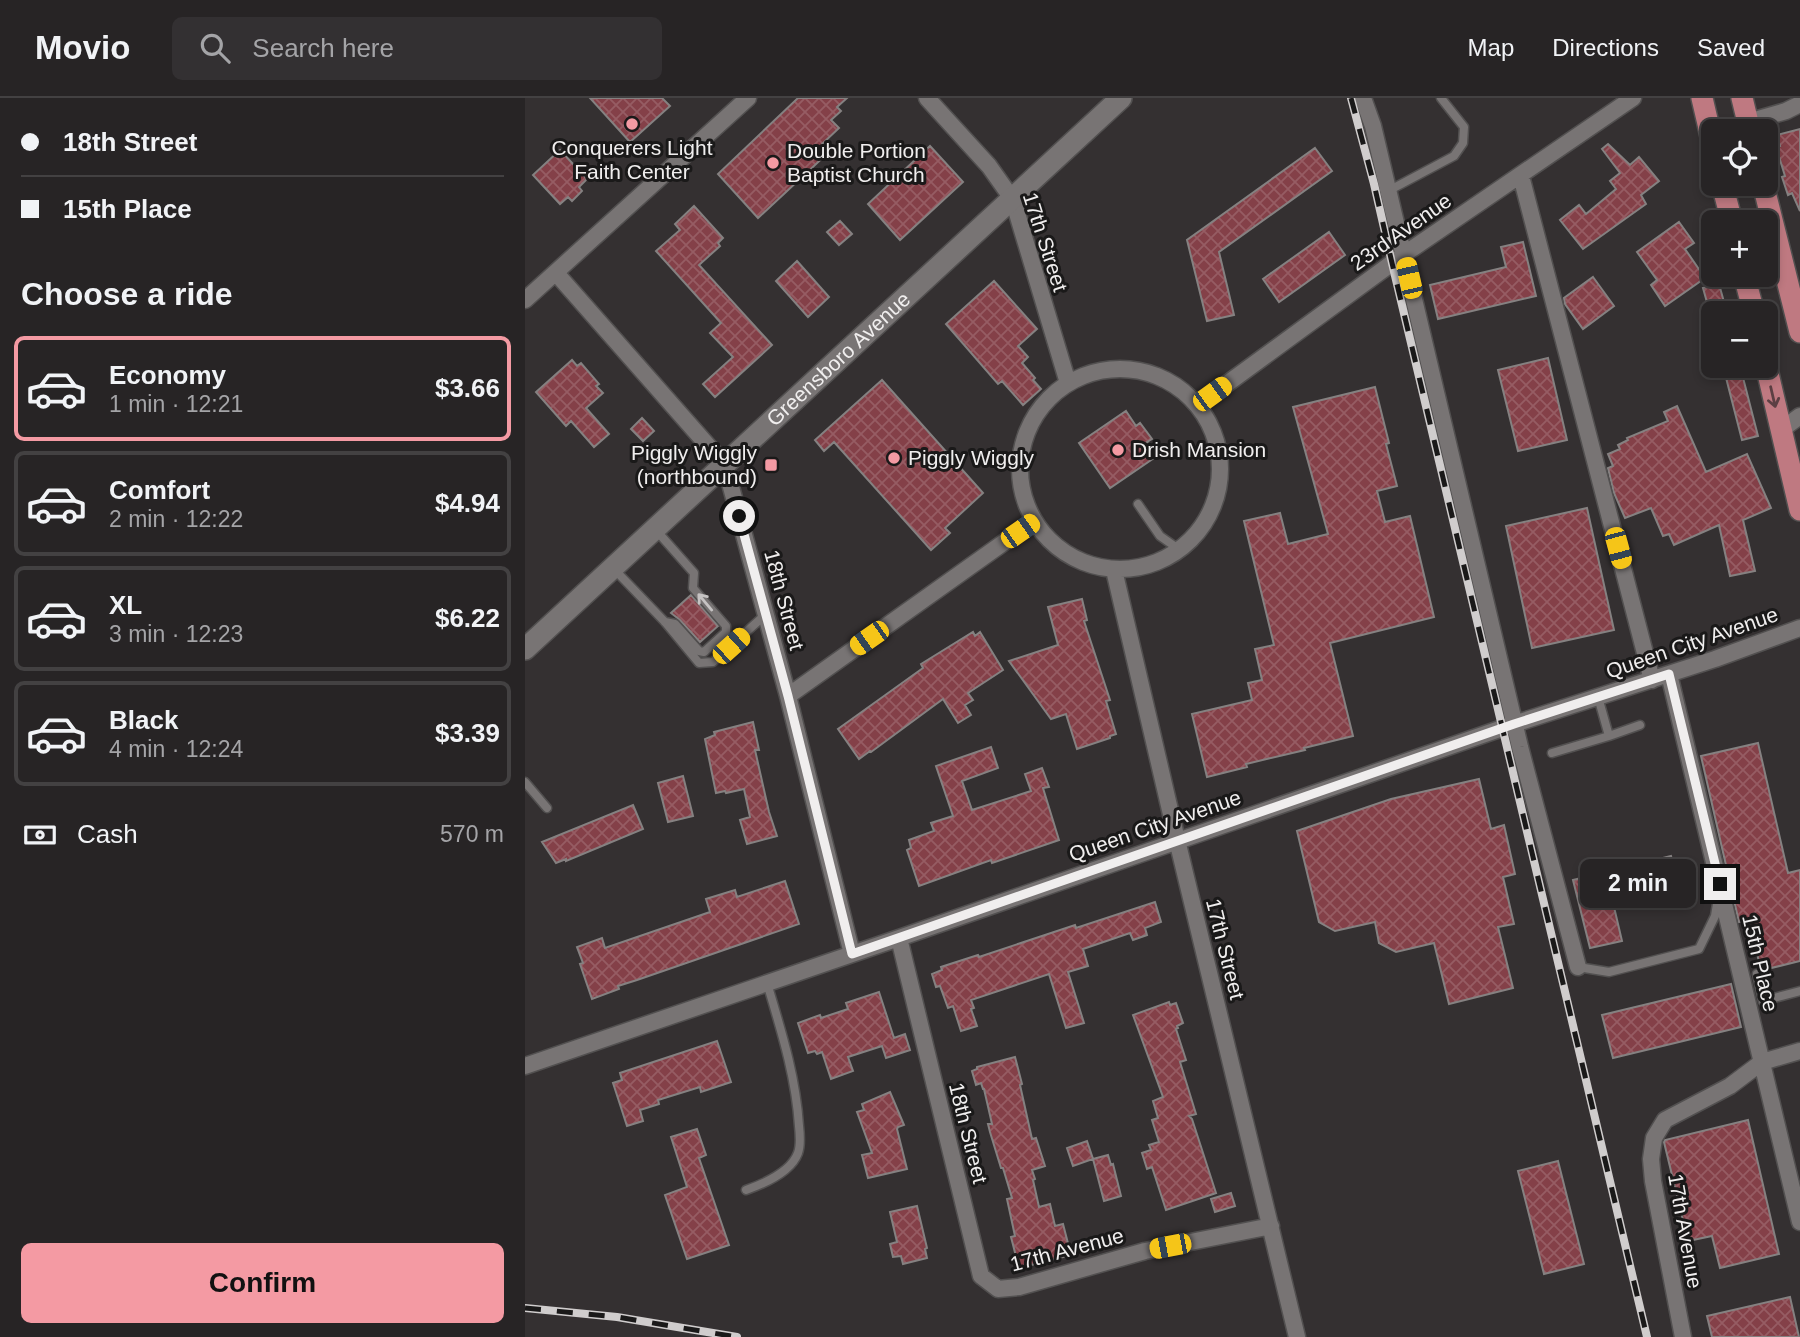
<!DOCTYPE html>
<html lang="en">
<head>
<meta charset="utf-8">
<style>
	body { margin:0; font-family:Helvetica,sans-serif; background:#333032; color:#f1f3f6; height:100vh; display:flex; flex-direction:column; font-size:26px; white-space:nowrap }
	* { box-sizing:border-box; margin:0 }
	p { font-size:23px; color:#a4a4a7 }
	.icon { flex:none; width:38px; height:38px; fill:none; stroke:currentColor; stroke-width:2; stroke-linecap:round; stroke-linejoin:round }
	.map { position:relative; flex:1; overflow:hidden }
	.side { display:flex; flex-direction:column; background:#272425; width:525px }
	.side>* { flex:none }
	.top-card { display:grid; align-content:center; height:154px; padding:0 21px; background:#272425 }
	.tools { position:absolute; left:1176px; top:21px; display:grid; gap:14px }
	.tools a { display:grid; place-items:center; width:77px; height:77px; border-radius:10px; background:#272425; box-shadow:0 4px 10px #0003,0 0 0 2px #434142; font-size:35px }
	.end { position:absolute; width:32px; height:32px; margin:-16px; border:9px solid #f0eeee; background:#111; box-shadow:0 0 0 4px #111 }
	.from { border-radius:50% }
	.bubble { position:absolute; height:49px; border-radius:10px; background:#272425; box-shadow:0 4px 10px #0003,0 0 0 2px #434142; font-size:23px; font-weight:700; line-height:49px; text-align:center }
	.car { position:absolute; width:21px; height:42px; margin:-21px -10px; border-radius:9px; box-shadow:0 0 5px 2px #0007; background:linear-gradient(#f5c518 24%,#345 0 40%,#f5c518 0 76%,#345 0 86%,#f5c518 0) }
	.top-card b { display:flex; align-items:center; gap:24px; height:66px; font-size:26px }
	.top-card b+b { border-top:2px solid #434142 }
	.top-card i { width:18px; height:18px; background:#f1f3f6 }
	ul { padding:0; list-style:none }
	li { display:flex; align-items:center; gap:21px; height:105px; margin:0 14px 10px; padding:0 7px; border:4px solid #434142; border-radius:10px }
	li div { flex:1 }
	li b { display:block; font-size:26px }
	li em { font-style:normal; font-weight:700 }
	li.current { border-color:#f49aa3 }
	li>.icon { width:63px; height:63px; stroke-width:1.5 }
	h2 { padding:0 21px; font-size:32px; line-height:84px }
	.pay { display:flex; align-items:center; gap:18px; height:77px; padding:0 21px; font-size:26px }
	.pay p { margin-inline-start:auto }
	.primary-button { display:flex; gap:14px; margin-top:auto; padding:14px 21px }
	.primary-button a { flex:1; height:80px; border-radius:10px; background:#f49aa3; color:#111; font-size:28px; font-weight:700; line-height:80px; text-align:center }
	header { display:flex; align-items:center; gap:42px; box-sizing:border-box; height:98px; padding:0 35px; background:#272425; border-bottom:2px solid #434142 }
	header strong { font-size:33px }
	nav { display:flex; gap:38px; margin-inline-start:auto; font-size:24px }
	.search { width:490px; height:63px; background:#333032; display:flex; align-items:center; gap:18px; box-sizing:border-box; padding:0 24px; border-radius:10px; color:#a4a4a7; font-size:26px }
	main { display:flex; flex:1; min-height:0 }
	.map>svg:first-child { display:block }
	.building { fill:url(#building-cross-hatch); stroke:#858181; stroke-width:2 }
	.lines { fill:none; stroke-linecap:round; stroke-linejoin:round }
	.lane-casing { stroke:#525050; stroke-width:11 }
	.street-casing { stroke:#525050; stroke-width:19 }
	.secondary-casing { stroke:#525050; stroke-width:24 }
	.primary-casing { stroke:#525050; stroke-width:24 }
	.lane { stroke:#787474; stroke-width:8 }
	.street { stroke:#787474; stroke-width:16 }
	.secondary { stroke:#787474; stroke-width:21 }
	.primary { stroke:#bf7981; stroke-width:21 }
	.rail-casing { stroke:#d0cdcd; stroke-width:8 }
	.rail { stroke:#1a1919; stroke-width:5; stroke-dasharray:16; stroke-linecap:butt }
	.oneway { stroke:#5c3f43 }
	.oneway2 { stroke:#c6c3c3 }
	.route { stroke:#f0eeee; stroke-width:9 }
	.poi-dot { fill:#f49aa3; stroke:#1a1919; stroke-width:2.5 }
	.labels { text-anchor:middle; stroke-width:6; stroke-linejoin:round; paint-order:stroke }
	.poi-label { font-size:21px; fill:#f0eeee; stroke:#1a1919; text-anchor:start }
	.street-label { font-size:21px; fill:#f0eeee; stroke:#1a1919 }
</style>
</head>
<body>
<header>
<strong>Movio</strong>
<div class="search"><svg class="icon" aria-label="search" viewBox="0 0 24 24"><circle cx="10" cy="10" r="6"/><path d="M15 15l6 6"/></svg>Search here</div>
<nav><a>Map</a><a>Directions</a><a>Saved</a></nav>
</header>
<main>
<section class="side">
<div class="top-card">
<b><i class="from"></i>18th Street</b>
<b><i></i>15th Place</b>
</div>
<h2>Choose a ride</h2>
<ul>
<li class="current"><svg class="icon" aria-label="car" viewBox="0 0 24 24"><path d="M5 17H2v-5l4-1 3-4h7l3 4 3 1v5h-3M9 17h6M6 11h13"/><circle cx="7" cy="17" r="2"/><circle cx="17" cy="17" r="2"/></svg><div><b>Economy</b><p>1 min · 12:21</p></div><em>$3.66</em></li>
<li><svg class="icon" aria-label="car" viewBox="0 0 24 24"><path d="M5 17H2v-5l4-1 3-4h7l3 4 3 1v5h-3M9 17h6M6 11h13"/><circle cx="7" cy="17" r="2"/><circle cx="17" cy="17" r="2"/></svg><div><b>Comfort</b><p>2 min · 12:22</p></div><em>$4.94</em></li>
<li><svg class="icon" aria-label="car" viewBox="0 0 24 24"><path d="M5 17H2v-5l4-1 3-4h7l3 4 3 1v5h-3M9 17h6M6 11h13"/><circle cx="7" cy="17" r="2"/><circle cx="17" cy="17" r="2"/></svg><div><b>XL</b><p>3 min · 12:23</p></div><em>$6.22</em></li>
<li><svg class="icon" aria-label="car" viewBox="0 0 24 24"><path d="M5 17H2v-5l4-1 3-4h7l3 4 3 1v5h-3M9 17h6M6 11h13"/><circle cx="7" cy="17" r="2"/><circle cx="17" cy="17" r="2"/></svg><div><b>Black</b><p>4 min · 12:24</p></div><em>$3.39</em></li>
</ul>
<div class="pay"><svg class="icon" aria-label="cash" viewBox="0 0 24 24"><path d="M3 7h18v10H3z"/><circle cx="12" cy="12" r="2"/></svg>Cash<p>570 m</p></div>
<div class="primary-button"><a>Confirm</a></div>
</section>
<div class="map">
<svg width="1275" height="1239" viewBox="0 0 1275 1239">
	<defs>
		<pattern id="building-cross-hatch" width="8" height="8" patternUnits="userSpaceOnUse" patternTransform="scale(1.75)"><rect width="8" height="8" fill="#844048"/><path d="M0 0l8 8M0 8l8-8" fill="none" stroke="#965c63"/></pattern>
	</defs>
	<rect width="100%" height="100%" fill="#343031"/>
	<path class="building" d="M65,0H137L145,8L105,44Z
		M273,0H322L312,9L316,13L306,22L314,30L297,46L304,54L233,120L193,76Z
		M1275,31V113L1267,95L1263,97L1257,79L1260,78L1251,49L1255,48L1252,37Z
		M1083,46L1105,67L1114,59L1134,83L1116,97L1121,106L1058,151L1035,122L1054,107L1061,116L1091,91L1085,83L1095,75L1077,51Z
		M405,48L438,84L375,142L343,106Z
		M790,50L807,73L694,154L709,217L682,223L662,142Z
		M35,52L62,81L54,89L57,93L47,103L43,99L35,106L8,77Z
		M169,108L198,140L193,145L195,148L174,167L247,247L190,299L178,286L208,259L185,235L196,225L131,153L155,132L150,126Z
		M315,123L327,136L314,147L302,134Z
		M1154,124L1169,145L1160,151L1180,180L1140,208L1126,187L1132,182L1112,154Z
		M804,134L820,157L754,204L738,181Z
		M998,144L1011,198L913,221L905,187L981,169L976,149Z
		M272,163L304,199L283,219L251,183Z
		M1068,179L1089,208L1058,231L1040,206L1039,200Z
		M469,183L512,231L493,248L503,259L497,265L510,280L508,282L516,291L498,307L477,283L473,286L421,226Z
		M1194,186L1202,215H1185L1178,190Z
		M1023,260L1042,342L993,353L973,272Z
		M47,262L52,268L56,265L74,286L71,288L78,295L61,310L84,336L69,349L46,323L41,328L11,294Z
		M1198,268H1215L1233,338L1217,342Z
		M357,282L458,395L420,430L425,435L406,452L309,344L299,353L290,342Z
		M850,289L864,345L861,346L872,388L852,393L860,424L885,418L909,519L805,545L828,638L779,650L780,652L721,666L722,669L682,679L667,616L727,602L723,585L737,582L730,551L749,547L719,423L755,415L763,446L803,436L768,309Z
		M1152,308L1181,374L1222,356L1246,410L1218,422L1230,473L1205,478L1194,427L1149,447L1144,436L1138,438L1126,410L1100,420L1089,395L1083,370L1088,368L1083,356L1095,351L1093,347L1103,342L1102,340L1143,323L1139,314Z
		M601,313L611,328L615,325L627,341L622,344L632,358L585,390L554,345Z
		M117,320L129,333L118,343L106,331Z
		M1062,410L1089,532L1007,550L981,428Z
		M166,497L193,528L175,544L155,522L146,515Z
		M557,501L562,522L559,523L585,602L581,603L591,636L585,638V640L552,651L541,616L526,621L484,563L533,547L523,509Z
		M448,534L450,538L455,534L478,572L443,595L448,602L440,607L446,617L433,625L418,601L346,654L345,653L334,661L313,631L398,570L396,566Z
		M228,624L234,652H230L244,714L252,738L222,746L215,722L225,719L219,691L201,695L200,693L191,695L180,641L190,637L189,634Z
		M1233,645L1263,775L1275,772V863L1238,872L1237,868H1235L1224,822L1214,824L1176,658Z
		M466,649L473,670L437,683L447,712L506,693L500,676L517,670L524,689L518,690L534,742L467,765L466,762L394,788L382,752L386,750L384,742L409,733L406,725L428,718L411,668Z
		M158,678L168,718L143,724L133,685Z
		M954,681L966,731L979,727L990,776L978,779L989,826L973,829L988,890L924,906L909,845L871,854L854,845L850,824L810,833L794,824L772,733L866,701Z
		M108,707L118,731L41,763V761L31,765L17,744Z
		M1146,758L1154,792L1089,809L1097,843L1065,850L1048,782Z
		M260,783L274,826L112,882L93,888L94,891L67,901L55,866L58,865L52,849L77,840L80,850L185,814L181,801L210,792L212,799Z
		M630,804L636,824L620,830L622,837L608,842L605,835L558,851L563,868L543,874L559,925L541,930L524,876L446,902L449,910L446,911L452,928L436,933L428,908L423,910L415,888L411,889L407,876L417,872L416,869L453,857L454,859L550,827L551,830Z
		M1206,886L1216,929L1088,960L1077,917Z
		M354,894L369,940L380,936L385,952L361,960L357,948L323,959L328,973L306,981L297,954L292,956L290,953L283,955L273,925L295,917L296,920L323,911L321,905Z
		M644,904L645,907L651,905L658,925L652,928L653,930L651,931L661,962L655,964L671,1016L664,1018L667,1021L691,1095L641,1112L627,1069L622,1071L617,1055L626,1052L624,1047L634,1044L627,1022L633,1020L628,1003L638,999L608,917Z
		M192,943L206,984L176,994L175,989L133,1002L134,1006L115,1012L118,1023L102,1028L88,985L97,982L95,975Z
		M490,959L497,986L495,987L507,1041L511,1040L520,1068L507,1072L510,1081L508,1082L514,1109L525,1106L530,1128L538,1126L546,1157L494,1170L486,1139L490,1138L482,1101L487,1100L478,1070H476L465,1034L463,1026H467L459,991H458L456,985L451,987L447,973L452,971V969Z
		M365,994L379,1027L373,1029L372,1031L382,1071L343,1080L337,1057L347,1055L332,1014L339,1012L337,1006Z
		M1223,1022L1254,1156L1195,1170L1187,1138L1163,1143L1139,1044L1140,1042Z
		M172,1031L181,1057L174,1060L204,1147L162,1161L140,1097L162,1089L146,1039Z
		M562,1043L568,1061L548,1068L542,1050Z
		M583,1057L586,1067L588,1066L596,1098L579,1103L568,1061Z
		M1033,1063L1059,1166L1019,1176L993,1073Z
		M706,1095L710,1108L690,1114L686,1101Z
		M392,1108L402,1150L400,1151L402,1160L378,1166L376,1158L368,1159L365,1146L372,1144L365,1114Z
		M1265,1199L1274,1239H1187L1182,1218Z"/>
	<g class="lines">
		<defs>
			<path id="lane" d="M863,93L929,58L938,45L939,29L916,0
				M613,406L635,438L655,452
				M130,431L169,475L168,490L201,528V534L179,554L174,553L150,526L140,524
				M88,470L140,524L174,565L188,564L241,516
				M1073,599L1084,638L1115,627
				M1027,655L1084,638
				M0,684L22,710
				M1053,869L1084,874L1174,851L1190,818L1193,800
				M1232,876L1238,903L1275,893
				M221,1092C238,1086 266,1074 273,1055C276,1047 275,1037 274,1028C271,979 256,932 242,885"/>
			<path id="street" d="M402,0L464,68L488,102L543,285
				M838,0L848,28L995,649L1053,869
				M1223,24L1261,13L1275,6
				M996,78L1127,582
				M31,175L200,367L263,598L327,856
				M0,202L223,0
				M495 371a100 100 0 1 1 200 0a100 100 0 1 1-200 0Z
				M673,307L878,157L1108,0
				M1256,332L1275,318
				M589,472L652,742L772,1239
				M1144,576L1275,1124
				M263,598L509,423
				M374,840L456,1178L473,1191L494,1189L620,1153L746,1128
				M0,968L374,840L989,626L1190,561L1275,530
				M1158,1239L1128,1083L1126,1061L1129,1040L1140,1022L1205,988L1237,964L1275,953"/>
			<g id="secondary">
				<path id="s1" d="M0,551L596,0"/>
			</g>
			<path id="primary" d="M1177,0L1188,47
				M1217,0L1225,33
				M1197,86L1207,124
				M1238,86L1275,234
				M1219,177L1229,215
				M1241,267L1275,412"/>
		</defs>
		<use href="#lane" class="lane-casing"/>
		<use href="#street" class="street-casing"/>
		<use href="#secondary" class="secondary-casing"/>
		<use href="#primary" class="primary-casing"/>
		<use href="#lane" class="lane"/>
		<use href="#street" class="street"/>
		<use href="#secondary" class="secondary"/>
		<use href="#primary" class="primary"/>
		<defs>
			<path id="rail" d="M826,0L849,86L867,165L1122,1239
				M0,1210L92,1219L212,1239"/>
		</defs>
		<use href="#rail" class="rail-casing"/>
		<use href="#rail" class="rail"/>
	</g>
	<defs><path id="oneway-shaft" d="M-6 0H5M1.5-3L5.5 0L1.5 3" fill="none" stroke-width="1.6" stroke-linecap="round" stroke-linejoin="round" transform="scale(1.75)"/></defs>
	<use class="oneway" href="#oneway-shaft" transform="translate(1248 299) rotate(77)"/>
	<use class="oneway2" href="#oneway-shaft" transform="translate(180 504) rotate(-130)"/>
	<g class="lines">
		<path class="route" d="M214,418L263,598L327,856L989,626L1144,576L1195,786"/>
	</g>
	<g class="poi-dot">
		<circle cx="107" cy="26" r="7"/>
		<circle cx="248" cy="65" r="7"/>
		<circle cx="593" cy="352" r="7"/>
		<circle cx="369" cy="360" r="7"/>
		<rect x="239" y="360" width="14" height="14" rx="3.5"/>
	</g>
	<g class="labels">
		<g class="poi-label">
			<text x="107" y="57" text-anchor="middle">Conquerers Light<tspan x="107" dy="24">Faith Center</tspan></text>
			<text x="262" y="60">Double Portion<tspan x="262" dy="24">Baptist Church</tspan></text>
			<text x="607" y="359">Drish Mansion</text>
			<text x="232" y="362" text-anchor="end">Piggly Wiggly<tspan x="232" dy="24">(northbound)</tspan></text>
			<text x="383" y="367">Piggly Wiggly</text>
		</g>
		<g class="street-label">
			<text transform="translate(876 134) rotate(-35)" y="7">23rd Avenue</text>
			<text transform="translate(520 144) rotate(72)" y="7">17th Street</text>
			<text dy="7" stroke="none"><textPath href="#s1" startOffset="427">Greensboro Avenue</textPath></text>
			<text transform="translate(259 502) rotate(75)" y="7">18th Street</text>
			<text transform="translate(1167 545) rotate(-19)" y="7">Queen City Avenue</text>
			<text transform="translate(630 728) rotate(-19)" y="7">Queen City Avenue</text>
			<text transform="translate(700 851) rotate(76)" y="7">17th Street</text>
			<text transform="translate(1235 865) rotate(77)" y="7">15th Place</text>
			<text transform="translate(443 1035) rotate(76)" y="7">18th Street</text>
			<text transform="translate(1160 1133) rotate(80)" y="7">17th Avenue</text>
			<text transform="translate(542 1152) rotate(-15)" y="7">17th Avenue</text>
		</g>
	</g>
</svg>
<div class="tools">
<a><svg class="icon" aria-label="locate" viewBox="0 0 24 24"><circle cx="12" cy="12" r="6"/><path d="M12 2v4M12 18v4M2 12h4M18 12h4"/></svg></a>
<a>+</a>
<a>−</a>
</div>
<i class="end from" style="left:214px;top:418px"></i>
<i class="end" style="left:1195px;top:786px"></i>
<div class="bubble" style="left:1055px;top:761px;width:116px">2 min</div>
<i class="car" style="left:884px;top:180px;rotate:347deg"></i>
<i class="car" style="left:687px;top:296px;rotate:54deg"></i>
<i class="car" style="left:495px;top:433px;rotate:55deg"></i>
<i class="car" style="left:1093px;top:450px;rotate:165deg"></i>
<i class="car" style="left:344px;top:540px;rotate:235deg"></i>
<i class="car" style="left:206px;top:548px;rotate:48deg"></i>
<i class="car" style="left:645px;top:1148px;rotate:259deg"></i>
</div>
</main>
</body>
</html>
